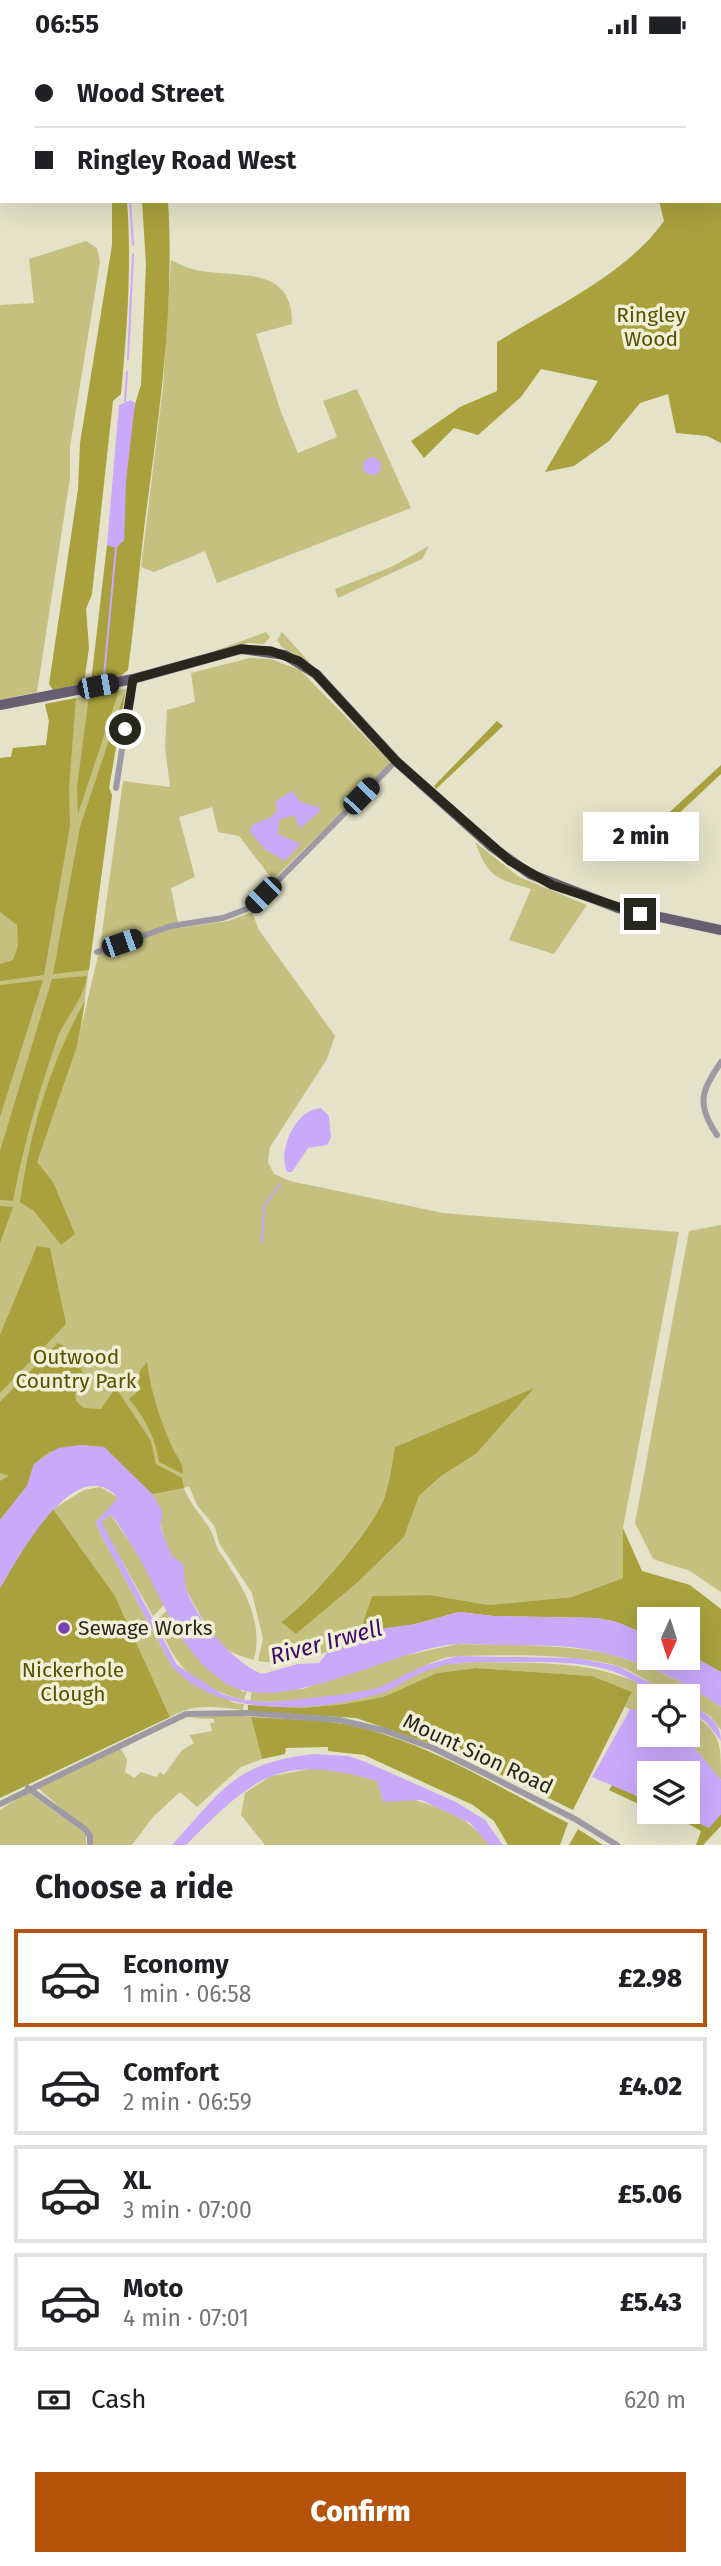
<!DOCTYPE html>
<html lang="en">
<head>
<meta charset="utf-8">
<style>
	body { margin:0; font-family:"Fira Sans",sans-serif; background:#f6f6f6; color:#202124; height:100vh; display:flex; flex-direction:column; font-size:26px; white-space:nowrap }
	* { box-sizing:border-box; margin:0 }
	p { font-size:23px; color:#757577 }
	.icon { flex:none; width:38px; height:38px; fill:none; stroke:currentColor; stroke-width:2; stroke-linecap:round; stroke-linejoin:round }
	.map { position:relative; height:1796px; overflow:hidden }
	.panel { display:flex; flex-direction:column; background:#fff; flex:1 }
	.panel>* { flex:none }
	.hud { position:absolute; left:0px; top:0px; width:721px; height:154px; box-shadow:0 7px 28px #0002; display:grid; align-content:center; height:154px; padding:0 35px; background:#fff }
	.needle { width:46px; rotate:183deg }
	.controls { position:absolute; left:637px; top:1558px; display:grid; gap:14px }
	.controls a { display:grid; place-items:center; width:63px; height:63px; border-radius:0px; background:#fff; box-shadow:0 7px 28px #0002; font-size:35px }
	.end { position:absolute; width:32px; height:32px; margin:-16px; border:9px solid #28271e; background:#fff; box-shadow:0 0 0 4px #fff }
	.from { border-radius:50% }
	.bubble { position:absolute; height:49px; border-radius:0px; background:#fff; box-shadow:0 7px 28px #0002; font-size:23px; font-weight:800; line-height:49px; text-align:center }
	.car { position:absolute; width:21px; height:42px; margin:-21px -10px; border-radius:9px; box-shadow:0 0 5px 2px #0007; background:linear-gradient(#222 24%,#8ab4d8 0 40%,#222 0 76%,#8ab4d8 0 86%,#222 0) }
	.hud b { display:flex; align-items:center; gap:24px; height:66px; font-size:26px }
	.hud b+b { border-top:2px solid #e0e0e0 }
	.hud i { width:18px; height:18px; background:#202124 }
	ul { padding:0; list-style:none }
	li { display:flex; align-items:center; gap:21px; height:98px; margin:0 14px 10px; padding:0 21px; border:4px solid #e0e0e0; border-radius:0px }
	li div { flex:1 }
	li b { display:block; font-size:26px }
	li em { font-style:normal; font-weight:800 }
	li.active { border-color:#b45309 }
	li>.icon { width:63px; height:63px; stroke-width:1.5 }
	h2 { padding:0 35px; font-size:32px; line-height:84px }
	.pay { display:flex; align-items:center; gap:18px; height:77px; padding:0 35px; font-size:26px }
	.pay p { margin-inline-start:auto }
	.cta { display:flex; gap:14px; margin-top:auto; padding:14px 35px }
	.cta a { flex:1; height:80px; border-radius:0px; background:#b45309; color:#fff; font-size:28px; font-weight:800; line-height:80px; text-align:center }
	.status { display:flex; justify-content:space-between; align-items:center; height:49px; padding:0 35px; background:#fff; direction:ltr }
	.status svg { height:19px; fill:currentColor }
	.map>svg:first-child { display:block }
	.green { fill:#c5c080; fill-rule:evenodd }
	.forest { fill:#a8a13e }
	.water { fill:#caa9fb }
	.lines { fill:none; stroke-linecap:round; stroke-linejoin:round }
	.stream { stroke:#caa9fb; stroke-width:2 }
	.minor { stroke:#9d9aa4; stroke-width:6 }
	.primary { stroke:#665f71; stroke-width:10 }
	.route { stroke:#28271e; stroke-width:9 }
	.poi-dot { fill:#7840b6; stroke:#f1f0d6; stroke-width:2.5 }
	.labels { text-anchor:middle; stroke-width:7; stroke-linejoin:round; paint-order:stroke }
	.park-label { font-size:21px; fill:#575102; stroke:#f1f0d6 }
	.poi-label { font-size:21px; fill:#28271e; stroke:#f1f0d6; text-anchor:start }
	.street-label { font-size:21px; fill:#28271e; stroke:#f1f0d6 }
	.water-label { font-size:23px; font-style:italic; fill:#3f096b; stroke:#f1f0d6 }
</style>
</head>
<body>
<div class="status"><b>06:55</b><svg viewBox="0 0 49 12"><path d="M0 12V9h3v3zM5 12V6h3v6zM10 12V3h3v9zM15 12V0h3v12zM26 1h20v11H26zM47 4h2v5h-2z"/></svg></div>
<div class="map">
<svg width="721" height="1796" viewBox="0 0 721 1796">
	<rect width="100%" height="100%" fill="#e4e3c9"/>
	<path class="green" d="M86,192L97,199L100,213L70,398V429L37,643L0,651V256L34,254L29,210Z
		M171,211C181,216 191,221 202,222C242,229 293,217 292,275L256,285L281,363L298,404L337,388L323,352L357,340L411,459L217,534L205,502L154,523L141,518L163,338Z
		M429,497L422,510L338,549L335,540L391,518Z
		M266,583L270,588L264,595L248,594L209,604Z
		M282,583L310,614L282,598L277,591Z
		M250,609L271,610L300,621L391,714L273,831L239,787L218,783L212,758L179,768L195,828L171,839L179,879L228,872L252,863L259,881L335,987L327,1010L270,1098L268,1113L274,1125L290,1132L443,1164L679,1183L623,1479V1529L572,1548L489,1556L430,1546L372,1547L357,1591C333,1603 285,1618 258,1612L263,1590L252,1544L219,1494L215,1478L197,1456L189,1437L184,1439C191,1457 201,1465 210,1480C215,1488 215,1497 221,1505C243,1538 264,1570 254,1611C245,1608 232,1605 225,1599C204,1582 168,1507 162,1480C158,1464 161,1461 152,1445L34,1415L27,1437L0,1471V709L11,708L13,699L46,696L49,672L45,655L126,640L109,739L112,746L81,979L100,898L123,732L170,738L165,698L167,661L195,653L191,624ZM532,1340L476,1405L441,1427L419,1447L404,1488L357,1534L296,1585L281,1573C309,1554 374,1478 385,1447C390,1431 392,1414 395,1398Z
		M475,793L519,828L587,856L554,905L509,891L531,840C496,830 488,828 475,793Z
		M721,1176V1543L690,1522L653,1510L635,1474L689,1182Z
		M100,1438L119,1449L96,1473L100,1484L172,1617L234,1654L244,1655L243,1661C217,1658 194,1654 170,1668L115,1547L53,1460L84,1441Z
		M111,1466L138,1505L164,1556L153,1567L103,1478L102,1472Z
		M167,1561L182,1590L243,1643L247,1642L244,1651C191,1636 179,1621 156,1572Z
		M457,1595C500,1596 544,1595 587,1601C628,1606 688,1633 721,1658V1681L710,1667L688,1654V1647C662,1647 640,1623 615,1616C566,1604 511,1606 461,1607C432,1607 408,1628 382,1638C342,1652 291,1654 250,1652L252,1642L303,1640L394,1609Z
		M474,1613C546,1615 598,1609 664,1647H649V1669L625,1658L632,1643L592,1627L476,1619L437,1624L383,1648L345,1655L302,1659L248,1656L316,1655L356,1650L440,1616Z
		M688,1661C721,1685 721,1690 721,1731L688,1691L678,1685H688Z
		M227,1666L251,1668L262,1710L241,1718L197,1758L180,1743L153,1768L132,1796H93L92,1787L37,1738L120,1698L127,1711L125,1723L134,1729L141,1723L156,1728L160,1723L164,1726L182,1701L194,1694L189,1686L212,1682L210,1674H214V1670L187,1669Z
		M315,1719L346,1723L377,1732L379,1739C418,1755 464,1758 489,1796H265L241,1766L245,1744L271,1727Z
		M28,1743L86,1785V1796H0V1761Z"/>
	<path class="forest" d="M589,0H721V394L707,387L676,384L668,345L640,354L609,392L574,417L545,423L598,332L541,320L521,348L478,386L454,379L424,409L411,392L460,358L497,342V293C552,259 627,225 664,172L659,152H719V2Z
		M112,152H127C132,217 127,280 121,345L113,352L92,545L86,560L89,599L84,634L53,641L49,635L78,440L80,394L112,196Z
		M142,152H168C175,261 159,365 145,472C139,521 135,571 128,621L121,627L91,633L107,496L116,498L124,491C125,441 124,384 141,336L146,215Z
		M126,640L109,739L112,746L89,921L53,925L80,778Z
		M119,642L78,765L77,738L89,647Z
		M76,649L69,738L70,777L44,926L0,932V915L13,911L18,897L17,876L0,863V709L11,708L13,699L46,696L49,672L45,655Z
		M497,672L503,677L436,740L434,737Z
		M721,716V725L658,784L638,792Z
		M87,927C84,951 65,968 57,990C39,1043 23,1097 13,1152L0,1151V1102L52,930Z
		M43,931L0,1068V936Z
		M85,952L77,997L37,1113L53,1133L75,1185L61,1196L34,1162L20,1153C30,1083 50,1014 85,952Z
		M0,1157L13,1158L0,1194Z
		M37,1197L50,1199L66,1275L0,1344V1286Z
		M58,1294C77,1303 83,1319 86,1338L75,1344L76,1352L84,1359L101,1360L114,1341L118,1342L151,1392L156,1415L182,1429L184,1439L152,1445L104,1398L80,1396L49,1403L34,1415L27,1437L0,1471V1432L9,1427L0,1424V1353Z
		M147,1313C150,1340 161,1374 173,1400C178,1409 183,1414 183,1425L159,1413C155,1388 145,1369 129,1350L137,1343L140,1322Z
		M534,1339L476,1405L441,1427L419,1447L404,1488L357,1534L296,1585L281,1573C309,1554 374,1479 385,1447C390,1431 392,1414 395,1398Z
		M53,1460L115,1547L170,1668L0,1749V1539L28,1490Z
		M623,1479L642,1522L690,1536L721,1560V1623L688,1605V1570H649V1587L617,1573L597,1569L493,1567L459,1563L357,1591L372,1547L430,1546L489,1556L572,1548L623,1529Z
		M476,1619L592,1627L632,1643L573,1761L452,1702L356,1669L248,1662V1656L302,1659L345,1655L383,1648L437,1624Z
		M251,1668C280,1670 309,1670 337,1674C419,1687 496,1737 568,1774L560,1796H508L494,1772L473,1756L364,1706L328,1702V1698L286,1699L285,1705L262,1710Z
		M612,1736L649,1752V1760L609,1741Z
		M654,1762H672L709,1778L721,1765V1777L703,1796H696L701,1782L671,1765L668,1769Z
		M578,1780L603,1796H569Z"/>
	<path class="water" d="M131,351L135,354L126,432L124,491L116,499L107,496L119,356Z
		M363 417a9 9 0 1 1 18 0a9 9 0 1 1-18 0Z
		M292,742L301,753L319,758L320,762L300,780L294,766L279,771L278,785L301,795L285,812L266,801L250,783L252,776L271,768L277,762L276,752Z
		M321,1059L329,1067L331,1089L327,1096L308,1099L292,1123H287C277,1101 296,1060 321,1059Z
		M80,1396L104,1398L152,1445L162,1461L161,1479L171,1506L183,1515C185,1524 184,1533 187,1542C198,1572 233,1613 262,1625L298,1615L319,1614L328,1603L378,1580L416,1575L459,1563L493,1567L597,1569L617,1573L649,1587V1608H688V1605L721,1623V1658C685,1631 634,1609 590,1601C561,1595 530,1597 500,1596C486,1596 471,1594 457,1595C395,1599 282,1668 227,1635C176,1604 160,1539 129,1492C123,1483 118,1473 111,1466L102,1472L104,1478L177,1616L222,1645L244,1651L271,1653L347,1645L378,1639L423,1617L457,1607L576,1609L618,1617L675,1647C653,1647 633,1629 612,1622C574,1610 529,1614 490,1613C464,1613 440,1614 417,1626C404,1632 393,1641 379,1645C316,1663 219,1670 172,1617L100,1484L96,1473L118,1449C75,1400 17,1512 0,1539V1471L27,1437L34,1415L58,1399Z
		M688,1654C704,1664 721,1671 721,1692L706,1673L688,1661Z
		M631,1659L649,1669V1685H678L688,1691L721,1731V1765L709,1779L673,1762H688V1724H649V1752L592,1728Z
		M314,1705L348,1707L366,1713L456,1753L485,1771L503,1796H489L470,1774L421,1751L383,1753L377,1732C280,1703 252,1729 186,1796H172C223,1741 233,1714 314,1705Z"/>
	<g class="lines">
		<path class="stream" d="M105,0L106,2
			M130,152L133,196
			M128,310L133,205
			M125,352L127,323
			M104,627L116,499
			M262,1194L264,1157L280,1135"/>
		<path class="minor" d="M116,739L133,630
			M97,903L171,877L223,869L252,858L396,712
			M717,1086C696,1055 701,1043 721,1013
			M28,1739L86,1781L90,1787V1796
			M0,1755L186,1665L247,1664L339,1671L386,1682L433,1699L484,1724L575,1770L617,1796"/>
		<path class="primary" d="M0,656L133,630L241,600L285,606L316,625L396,712L492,798L530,825L618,859L721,881"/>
	</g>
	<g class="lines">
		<path class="route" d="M125,680L133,630L241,600L271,602L299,612L316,625L396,712L510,812L552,836L640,865"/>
	</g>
	<circle class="poi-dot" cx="64" cy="1579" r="7"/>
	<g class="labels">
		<g class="park-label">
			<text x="651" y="273">Ringley<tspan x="651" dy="24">Wood</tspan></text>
			<text x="76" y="1315">Outwood<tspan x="76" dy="24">Country Park</tspan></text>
			<text x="73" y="1628">Nickerhole<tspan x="73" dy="24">Clough</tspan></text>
		</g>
		<g class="poi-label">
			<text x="78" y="1586">Sewage Works</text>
		</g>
		<g class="street-label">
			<text transform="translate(478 1705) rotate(25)" y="7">Mount Sion Road</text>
		</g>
		<g class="water-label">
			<text transform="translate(326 1593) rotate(-15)" y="8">River Irwell</text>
		</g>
	</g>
</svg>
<div class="controls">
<a><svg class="needle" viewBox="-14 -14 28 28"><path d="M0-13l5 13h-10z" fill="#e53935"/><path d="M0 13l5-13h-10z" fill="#757577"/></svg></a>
<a><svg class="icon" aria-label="locate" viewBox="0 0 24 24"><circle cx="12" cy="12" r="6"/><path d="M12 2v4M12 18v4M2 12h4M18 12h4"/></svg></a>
<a><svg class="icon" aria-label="layers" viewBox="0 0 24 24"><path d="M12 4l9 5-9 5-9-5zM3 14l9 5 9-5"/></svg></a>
</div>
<i class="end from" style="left:125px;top:680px"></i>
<i class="end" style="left:640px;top:865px"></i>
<div class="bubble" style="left:583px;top:763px;width:116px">2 min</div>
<i class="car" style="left:98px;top:637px;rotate:79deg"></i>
<i class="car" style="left:361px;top:747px;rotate:44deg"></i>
<i class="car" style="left:263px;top:846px;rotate:225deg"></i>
<i class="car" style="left:122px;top:894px;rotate:71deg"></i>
<div class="hud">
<b><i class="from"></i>Wood Street</b>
<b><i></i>Ringley Road West</b>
</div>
</div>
<section class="panel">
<h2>Choose a ride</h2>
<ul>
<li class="active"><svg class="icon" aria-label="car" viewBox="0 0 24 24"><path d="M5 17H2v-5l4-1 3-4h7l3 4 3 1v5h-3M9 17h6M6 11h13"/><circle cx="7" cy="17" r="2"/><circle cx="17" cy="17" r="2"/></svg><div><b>Economy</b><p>1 min · 06:58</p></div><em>£2.98</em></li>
<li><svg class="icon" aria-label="car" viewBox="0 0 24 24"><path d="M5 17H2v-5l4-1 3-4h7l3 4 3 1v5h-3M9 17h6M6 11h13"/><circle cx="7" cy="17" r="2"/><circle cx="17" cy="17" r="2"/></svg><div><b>Comfort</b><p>2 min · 06:59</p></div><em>£4.02</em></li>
<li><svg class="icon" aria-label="car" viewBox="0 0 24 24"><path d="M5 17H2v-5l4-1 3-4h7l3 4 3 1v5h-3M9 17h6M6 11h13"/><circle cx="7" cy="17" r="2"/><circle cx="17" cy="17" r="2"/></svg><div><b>XL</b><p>3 min · 07:00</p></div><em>£5.06</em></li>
<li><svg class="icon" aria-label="car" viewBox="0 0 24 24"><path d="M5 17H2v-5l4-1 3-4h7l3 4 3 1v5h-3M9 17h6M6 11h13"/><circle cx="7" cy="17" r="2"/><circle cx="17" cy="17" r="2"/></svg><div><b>Moto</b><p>4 min · 07:01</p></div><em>£5.43</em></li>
</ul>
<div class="pay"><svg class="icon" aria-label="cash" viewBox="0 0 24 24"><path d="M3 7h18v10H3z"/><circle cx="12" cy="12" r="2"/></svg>Cash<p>620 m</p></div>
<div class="cta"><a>Confirm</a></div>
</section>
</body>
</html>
